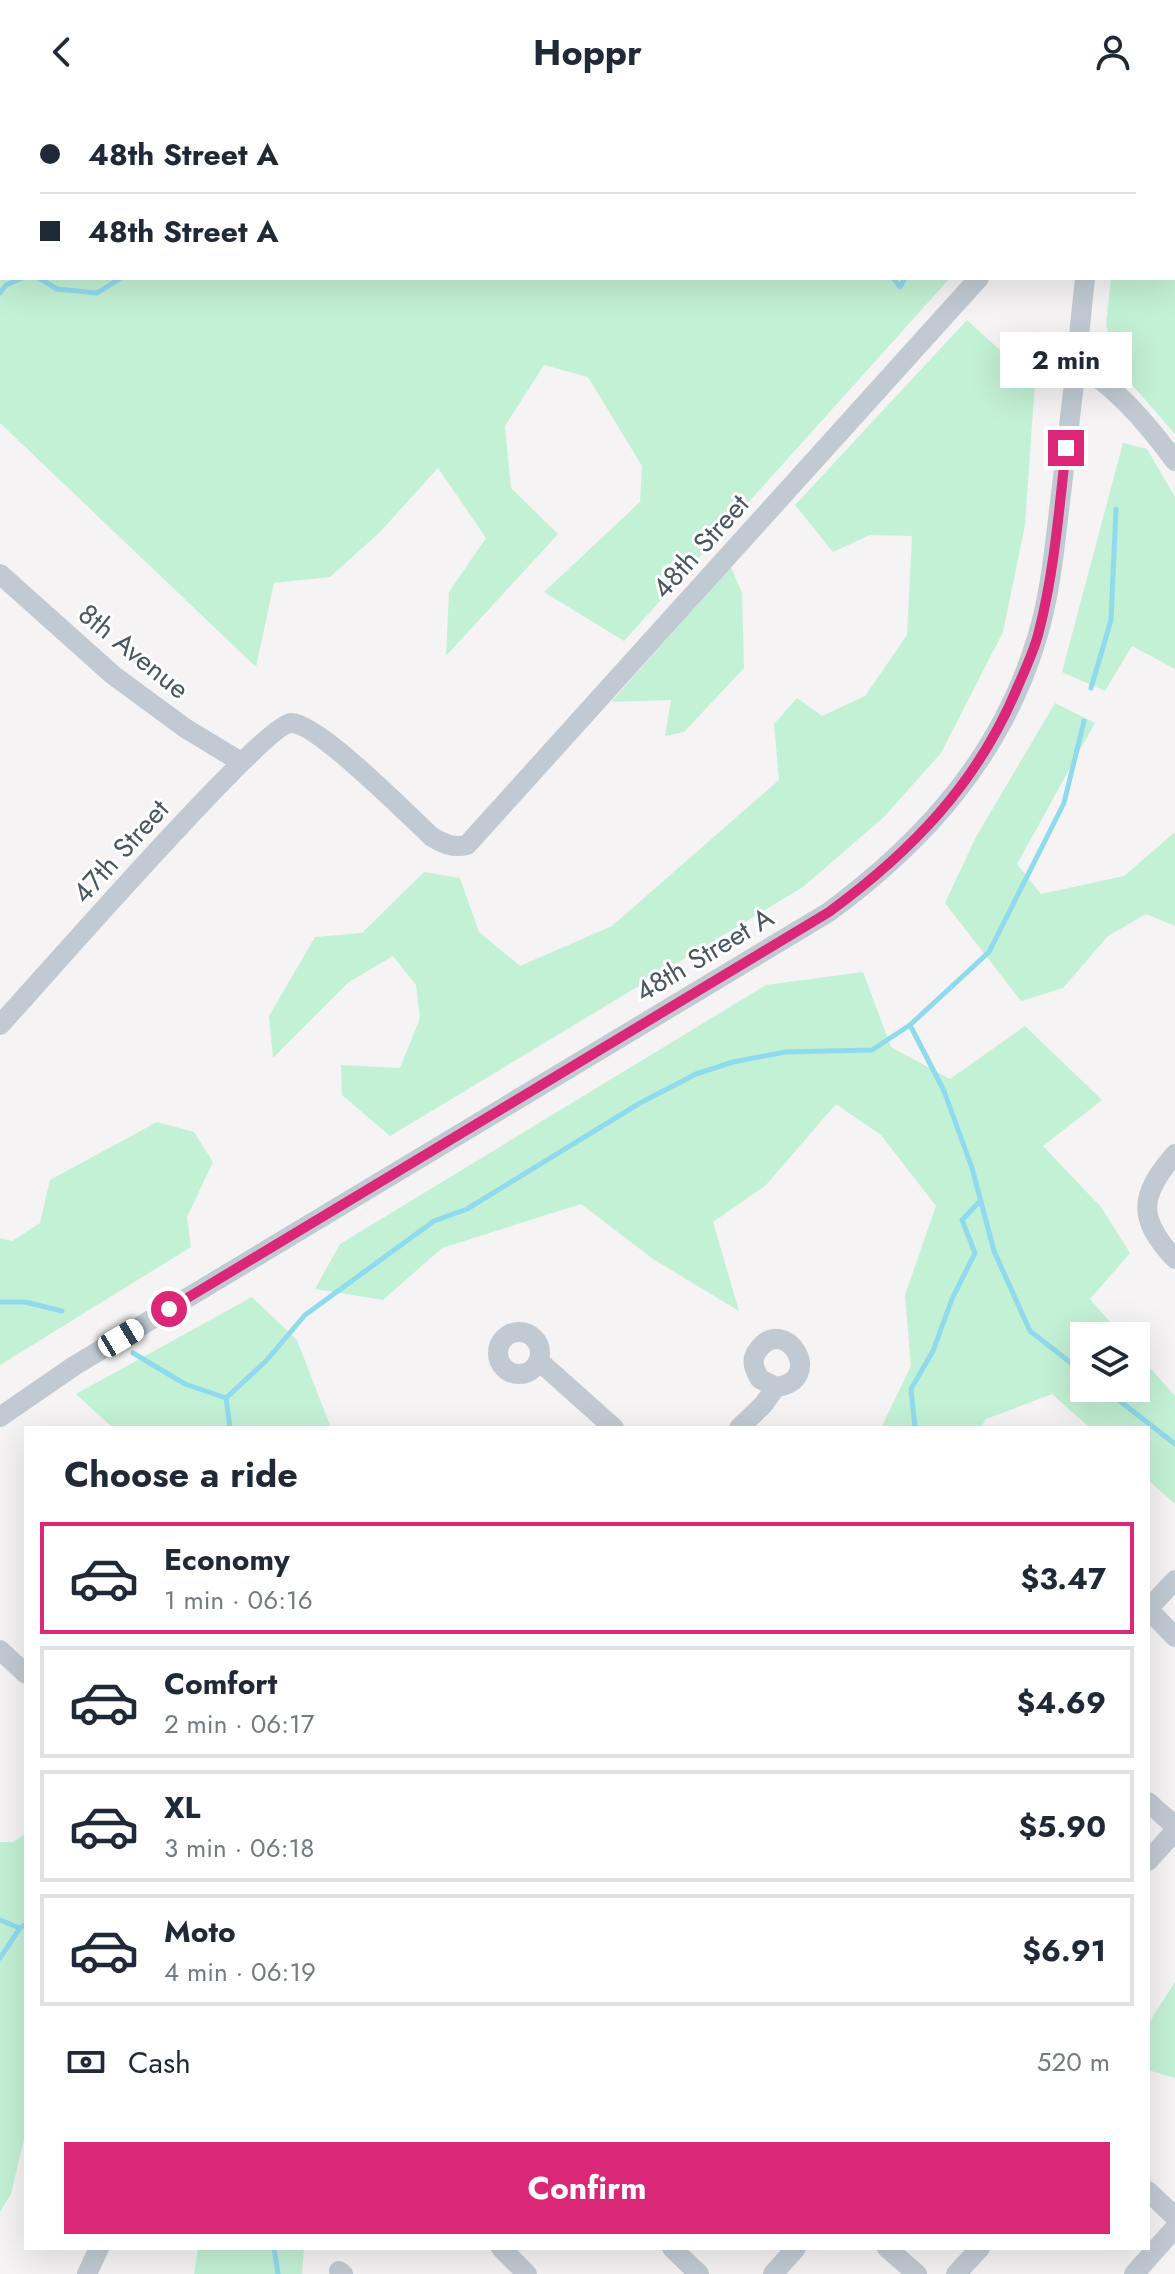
<!DOCTYPE html>
<html lang="en">
<head>
<meta charset="utf-8">
<style>
	body { margin:0; font-family:Jost,sans-serif; background:#f6f6f7; color:#1f2937; height:100vh; display:flex; flex-direction:column; font-size:30px; white-space:nowrap }
	* { box-sizing:border-box; margin:0 }
	p { font-size:26px; color:#747a83 }
	.icon { flex:none; width:44px; height:44px; fill:none; stroke:currentColor; stroke-width:2; stroke-linecap:round; stroke-linejoin:round }
	.map { position:relative; flex:1; overflow:hidden }
	.details { position:absolute; left:24px; top:1322px; width:1126px; height:824px; display:flex; flex-direction:column; background:#fff; border-radius:0px; box-shadow:0 8px 32px #0002 }
	.details>* { flex:none }
	.hud { position:absolute; left:0px; top:0px; width:1176px; height:176px; box-shadow:0 8px 32px #0002; display:grid; align-content:center; height:176px; padding:0 40px; background:#fff }
	.fabs { position:absolute; left:1070px; top:1218px; display:grid; gap:16px }
	.fabs a { display:grid; place-items:center; width:80px; height:80px; border-radius:0px; background:#fff; box-shadow:0 8px 32px #0002; font-size:40px }
	.end { position:absolute; width:36px; height:36px; margin:-18px; border:10px solid #db2777; background:#fff; box-shadow:0 0 0 4px #fff }
	.from { border-radius:50% }
	.bubble { position:absolute; height:56px; border-radius:0px; background:#fff; box-shadow:0 8px 32px #0002; font-size:26px; font-weight:700; line-height:56px; text-align:center }
	.car { position:absolute; width:24px; height:48px; margin:-24px -12px; border-radius:10px; box-shadow:0 0 6px 2px #0007; background:linear-gradient(#fff 24%,#345 0 40%,#fff 0 76%,#345 0 86%,#fff 0) }
	.hud b { display:flex; align-items:center; gap:28px; height:76px; font-size:30px }
	.hud b+b { border-top:2px solid #e0e1e3 }
	.hud i { width:20px; height:20px; background:#1f2937 }
	ul { padding:0; list-style:none }
	li { display:flex; align-items:center; gap:24px; height:112px; margin:0 16px 12px; padding:0 24px; border:4px solid #e0e1e3; border-radius:0px }
	li div { flex:1 }
	li b { display:block; font-size:30px }
	li em { font-style:normal; font-weight:700 }
	li.current { border-color:#db2777 }
	li>.icon { width:72px; height:72px; stroke-width:1.5 }
	h2 { padding:0 40px; font-size:36px; line-height:96px }
	.pay { display:flex; align-items:center; gap:20px; height:88px; padding:0 40px; font-size:30px }
	.pay p { margin-inline-start:auto }
	.action { display:flex; gap:16px; margin-top:auto; padding:16px 40px }
	.action a { flex:1; height:92px; border-radius:0px; background:#db2777; color:#fff; font-size:32px; font-weight:700; line-height:92px; text-align:center }
	header { display:flex; justify-content:space-between; align-items:center; height:104px; padding:0 40px; background:#fff; font-size:36px; font-weight:700 }
	.map>svg:first-child { display:block }
	.green { fill:#c3f1d5 }
	.lines { fill:none; stroke-linecap:round; stroke-linejoin:round }
	.stream { stroke:#90daee; stroke-width:5 }
	.minor { stroke:#c1cad2; stroke-width:20 }
	.route { stroke:#db2777; stroke-width:10 }
	.labels { text-anchor:middle; stroke-width:6; stroke-linejoin:round; paint-order:stroke }
	.street-label { font-size:28px; fill:#4a5661; stroke:#fff }
</style>
</head>
<body>
<header><svg class="icon" aria-label="back" viewBox="0 0 24 24"><path d="M15 5l-7 7 7 7"/></svg>Hoppr<svg class="icon" aria-label="person" viewBox="0 0 24 24"><circle cx="12" cy="8" r="4"/><path d="M4 21q1-7 8-7t8 7"/></svg></header>
<div class="map">
<svg width="1175" height="2170" viewBox="0 0 1175 2170">
	<rect width="100%" height="100%" fill="#f5f3f3"/>
	<path class="green" d="M0,0H964L2,2V174H950L624,537L544,488L640,398L642,362L588,273L544,261L505,322L511,384L558,430L446,552L449,488L486,434L438,364L380,428L330,473L274,479L256,563L0,319Z
		M1175,50V330L1120,267L1106,221L1111,174H1174Z
		M967,216L1035,278L1025,421L1003,528L941,649L884,713L803,783L390,1032L342,991L341,961L400,964L420,914L416,881L393,852L349,878L273,954L269,912L315,833L362,829L424,768L460,774L479,828L520,862L612,822L779,676L774,620L797,594L822,612L865,592L907,531L912,432L870,431L833,448L795,401Z
		M1123,339L1147,345L1175,393V565L1132,542L1105,587L1062,568Z
		M731,463L742,489L744,564L684,628L665,632L671,596L611,598Z
		M1055,599L1095,619L1017,760L1041,790L1124,772L1175,728V822L1146,810L1108,832L1063,884L1021,897L945,799L976,733Z
		M863,868L891,943L950,975L1025,922L1102,996L1043,1042L1101,1103L1130,1149L1090,1195L1122,1232H1084V1284H1136V1248L1175,1292V1400L1148,1376V1324H1090L1052,1290L986,1315L980,1324H881L911,1262L905,1191L936,1102L881,1031L836,1000L766,1081L713,1118L739,1207L653,1155L581,1100L442,1144L383,1196L315,1185L340,1140L766,881Z
		M157,1018L194,1028L213,1058L187,1113L191,1143L0,1261V1134L12,1137L40,1119L50,1076Z
		M252,1193L297,1236L331,1324H113L76,1290Z
		M26,1729V2027L11,2090L0,2108V1738H13Z
		M1175,1878V1974L1148,1966V1920Z
		M198,2144H304L302,2170H194Z"/>
	<g class="lines">
		<path class="stream" d="M21,0L24,2
			M593,0L598,2
			M744,0L746,2
			M518,2L523,0
			M649,2L650,0
			M979,2L980,0
			M39,174L57,185L97,189L121,174
			M893,174L900,183L905,174
			M0,189L6,181L22,174
			M1091,584L1111,516L1116,405
			M910,921L944,987L972,1064L994,1147L1030,1227L1084,1269
			M0,1198H25L62,1207
			M133,1249L185,1280L226,1294
			M1103,1284L1175,1340
			M230,1324L226,1294L266,1257L305,1211L434,1117L467,1105L640,999L696,970L733,958L785,948L872,946L910,921L989,848L1064,699L1084,617
			M915,1324L911,1285L933,1247L952,1195L975,1149L962,1116L980,1097
			M0,1816L20,1824
			M0,1854L20,1824L26,1820
			M274,2144L278,2170"/>
		<path class="minor" d="M1104,2V0
			M1077,262C1112,277 1152,326 1175,357
			M0,470L113,571L185,624L241,658
			M0,921C36,882 263,621 291,619C317,618 409,712 432,733C444,740 453,744 467,741L979,174
			M1175,1050C1139,1092 1137,1114 1175,1155
			M498 1249a21 21 0 1 1 42 0a21 21 0 1 1-42 0Z
			M539,1257L614,1324
			M0,1313L74,1262L829,808C926,736 1001,652 1037,534C1051,488 1055,438 1061,390C1070,318 1078,246 1085,174
			M739,1324L763,1301L776,1283C827,1276 785,1209 758,1246C750,1256 754,1265 760,1275L776,1283
			M1148,1505L1175,1476
			M1148,1505L1175,1533
			M0,1546L26,1570
			M1148,1698L1175,1722
			M1148,1757L1175,1727
			M1148,2087L1175,2113
			M501,2144L527,2170
			M672,2144L699,2170
			M887,2144L917,2170
			M339,2167L343,2170
			M87,2170L99,2144
			M773,2170L796,2144
			M956,2170L980,2144
			M1134,2170L1175,2124"/>
	</g>
	<g class="lines">
		<path class="route" d="M169,1205L829,808C912,747 978,679 1018,582C1025,566 1033,549 1038,531C1054,471 1059,406 1066,344"/>
	</g>
	<g class="labels">
		<g class="street-label">
			<text transform="translate(700 442) rotate(-48)" y="10">48th Street</text>
			<text transform="translate(134 547) rotate(39)" y="10">8th Avenue</text>
			<text transform="translate(120 747) rotate(-48)" y="10">47th Street</text>
			<text transform="translate(704 850) rotate(-31)" y="10">48th Street A</text>
		</g>
	</g>
</svg>
<div class="fabs">
<a><svg class="icon" aria-label="layers" viewBox="0 0 24 24"><path d="M12 4l9 5-9 5-9-5zM3 14l9 5 9-5"/></svg></a>
</div>
<i class="end from" style="left:169px;top:1205px"></i>
<i class="end" style="left:1066px;top:344px"></i>
<div class="bubble" style="left:1000px;top:228px;width:132px">2 min</div>
<i class="car" style="left:121px;top:1234px;rotate:59deg"></i>
<div class="hud">
<b><i class="from"></i>48th Street A</b>
<b><i></i>48th Street A</b>
</div>
<section class="details">
<h2>Choose a ride</h2>
<ul>
<li class="current"><svg class="icon" aria-label="car" viewBox="0 0 24 24"><path d="M5 17H2v-5l4-1 3-4h7l3 4 3 1v5h-3M9 17h6M6 11h13"/><circle cx="7" cy="17" r="2"/><circle cx="17" cy="17" r="2"/></svg><div><b>Economy</b><p>1 min · 06:16</p></div><em>$3.47</em></li>
<li><svg class="icon" aria-label="car" viewBox="0 0 24 24"><path d="M5 17H2v-5l4-1 3-4h7l3 4 3 1v5h-3M9 17h6M6 11h13"/><circle cx="7" cy="17" r="2"/><circle cx="17" cy="17" r="2"/></svg><div><b>Comfort</b><p>2 min · 06:17</p></div><em>$4.69</em></li>
<li><svg class="icon" aria-label="car" viewBox="0 0 24 24"><path d="M5 17H2v-5l4-1 3-4h7l3 4 3 1v5h-3M9 17h6M6 11h13"/><circle cx="7" cy="17" r="2"/><circle cx="17" cy="17" r="2"/></svg><div><b>XL</b><p>3 min · 06:18</p></div><em>$5.90</em></li>
<li><svg class="icon" aria-label="car" viewBox="0 0 24 24"><path d="M5 17H2v-5l4-1 3-4h7l3 4 3 1v5h-3M9 17h6M6 11h13"/><circle cx="7" cy="17" r="2"/><circle cx="17" cy="17" r="2"/></svg><div><b>Moto</b><p>4 min · 06:19</p></div><em>$6.91</em></li>
</ul>
<div class="pay"><svg class="icon" aria-label="cash" viewBox="0 0 24 24"><path d="M3 7h18v10H3z"/><circle cx="12" cy="12" r="2"/></svg>Cash<p>520 m</p></div>
<div class="action"><a>Confirm</a></div>
</section>
</div>
</body>
</html>
